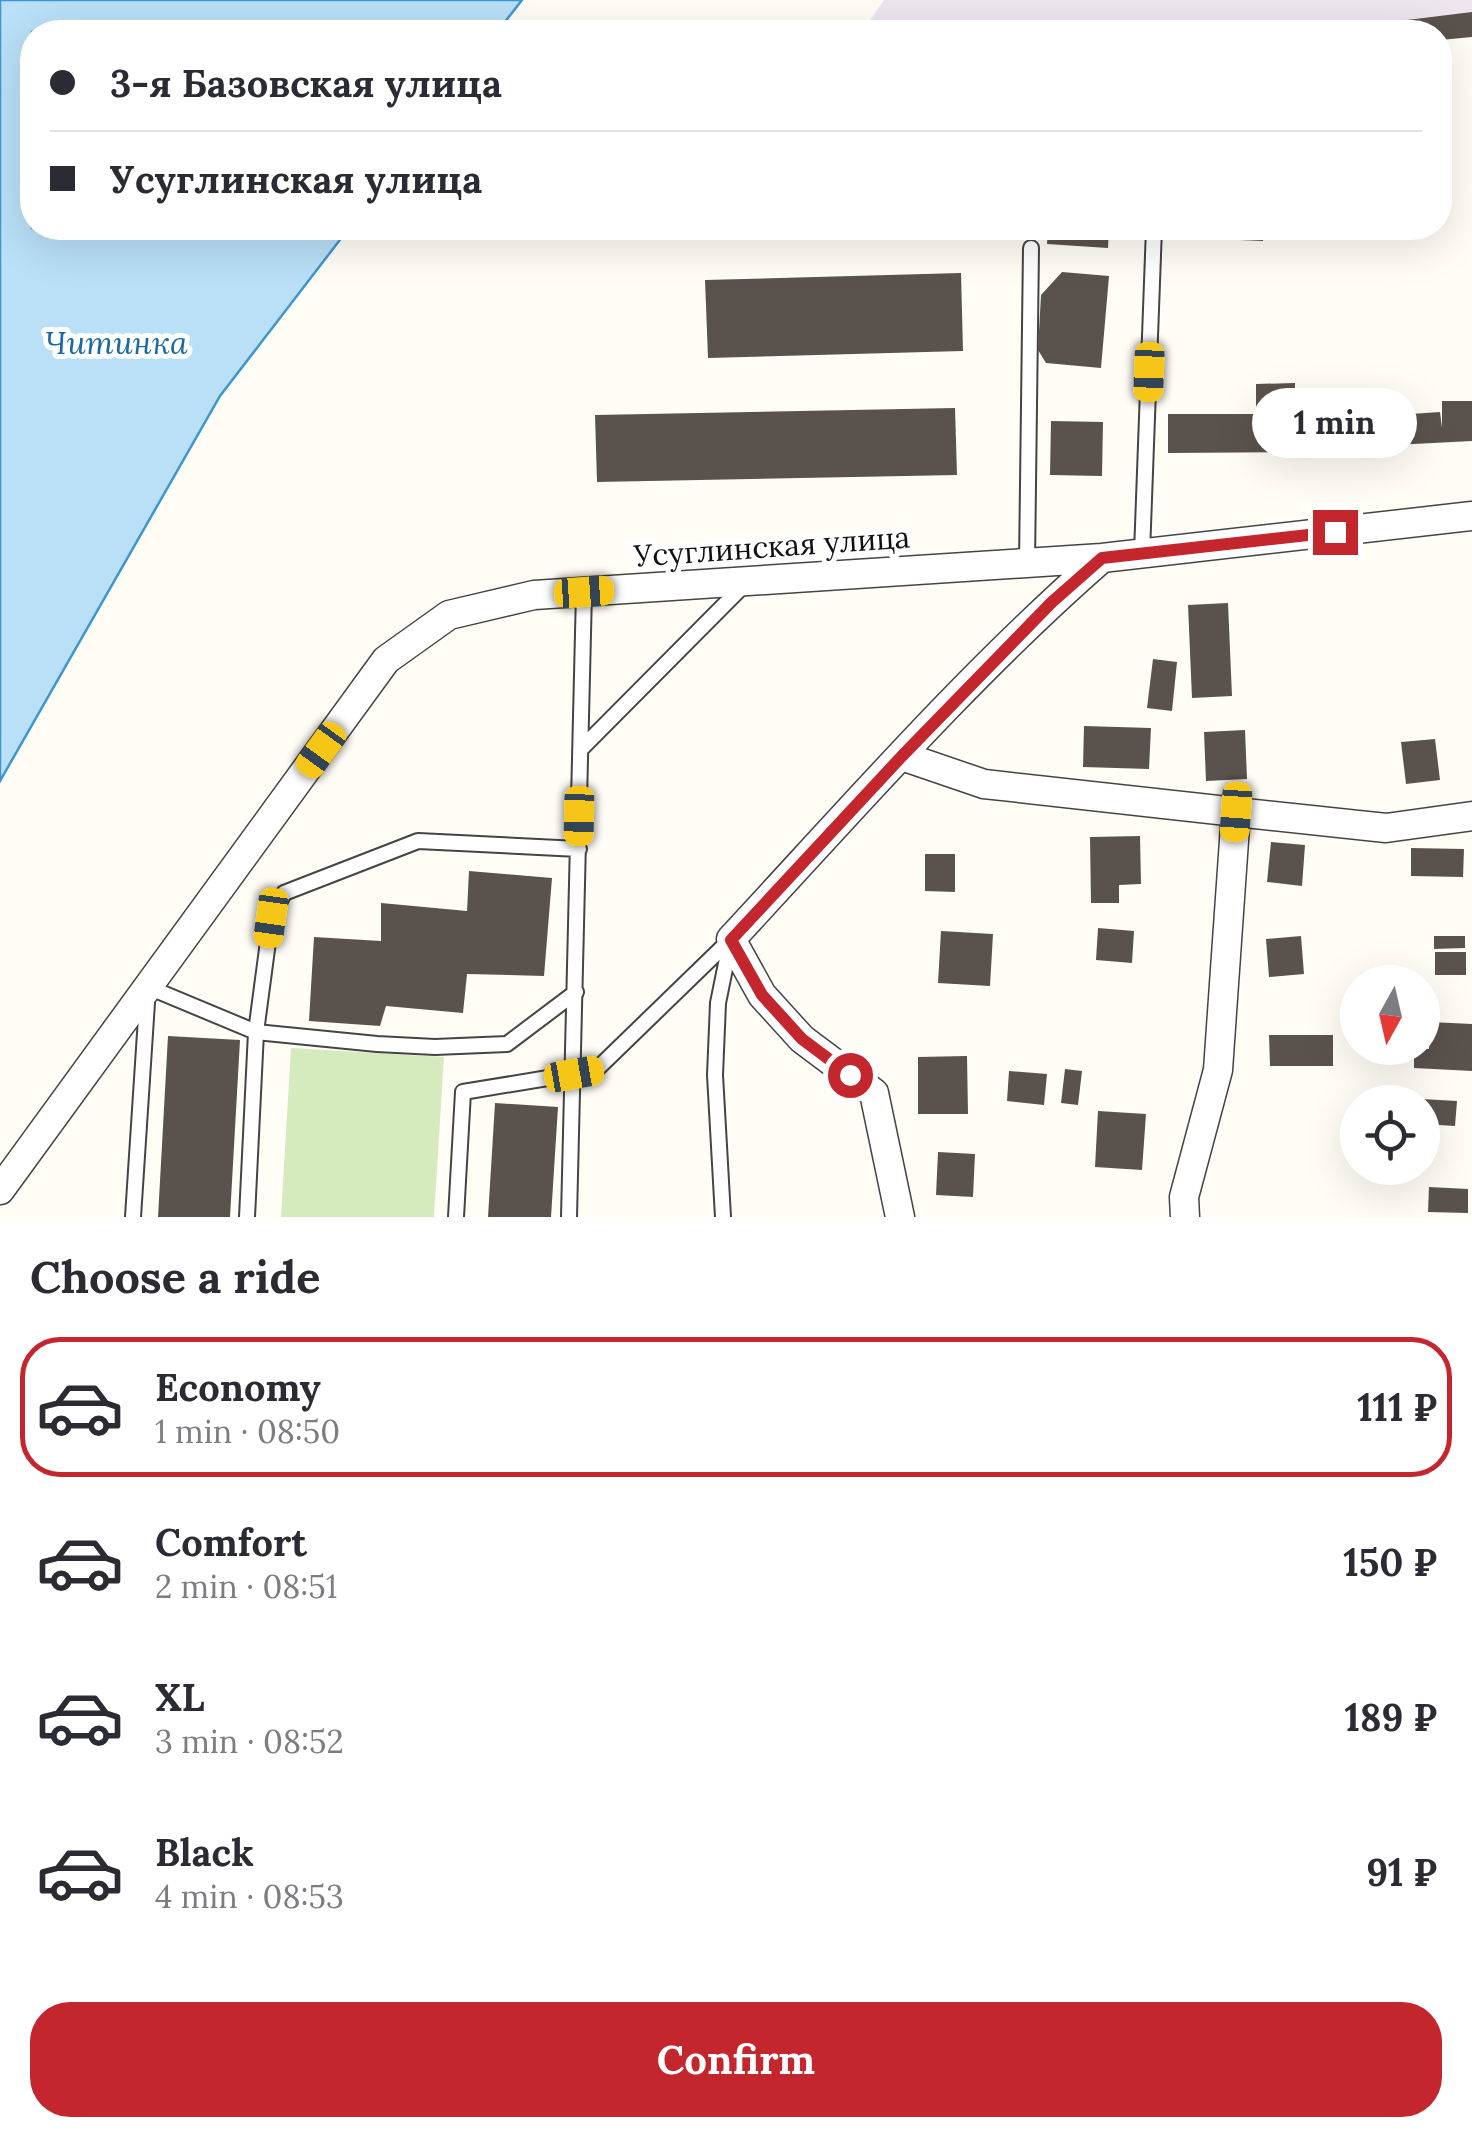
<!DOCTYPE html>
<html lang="en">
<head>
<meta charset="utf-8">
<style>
	body { margin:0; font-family:Lora,serif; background:#f7f7f7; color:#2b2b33; height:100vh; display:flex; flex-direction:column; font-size:38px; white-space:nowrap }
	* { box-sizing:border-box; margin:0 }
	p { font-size:32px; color:#7c7c81 }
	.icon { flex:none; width:55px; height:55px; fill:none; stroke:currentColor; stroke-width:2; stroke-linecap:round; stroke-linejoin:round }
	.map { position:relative; height:1217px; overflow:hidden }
	.panel { display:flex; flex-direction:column; background:#fff; flex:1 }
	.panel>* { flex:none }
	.hud { position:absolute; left:20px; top:20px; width:1432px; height:220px; border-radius:40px; box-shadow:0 10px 40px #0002; display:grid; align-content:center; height:220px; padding:0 30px; background:#fff }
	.needle { width:65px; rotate:188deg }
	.buttons { position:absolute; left:1340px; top:965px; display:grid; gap:20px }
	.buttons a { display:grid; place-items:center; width:100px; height:100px; border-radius:50%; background:#fff; box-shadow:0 10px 40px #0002; font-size:50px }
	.end { position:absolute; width:45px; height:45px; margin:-22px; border:12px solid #c4262e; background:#fff; box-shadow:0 0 0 5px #fff }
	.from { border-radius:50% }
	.bubble { position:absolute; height:70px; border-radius:35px; background:#fff; box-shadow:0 10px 40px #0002; font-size:32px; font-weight:700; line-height:70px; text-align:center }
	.car { position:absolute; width:30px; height:60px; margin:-30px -15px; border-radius:12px; box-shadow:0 0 8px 2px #0007; background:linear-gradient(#f5c518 24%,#345 0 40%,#f5c518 0 76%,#345 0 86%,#f5c518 0) }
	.hud b { display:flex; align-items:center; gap:35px; height:95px; font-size:38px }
	.hud b+b { border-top:2px solid #e1e1e2 }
	.hud i { width:25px; height:25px; background:#2b2b33 }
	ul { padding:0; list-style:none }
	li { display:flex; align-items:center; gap:30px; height:140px; margin:0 20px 15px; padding:0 10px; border:5px solid transparent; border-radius:40px }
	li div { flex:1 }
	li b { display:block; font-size:38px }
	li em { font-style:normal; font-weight:700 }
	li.active { border-color:#c4262e }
	li>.icon { width:90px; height:90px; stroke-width:1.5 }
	h2 { padding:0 30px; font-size:45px; line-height:120px }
	.action { display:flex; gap:20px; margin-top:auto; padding:20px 30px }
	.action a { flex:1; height:115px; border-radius:40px; background:#c4262e; color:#fff; font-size:40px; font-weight:700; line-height:115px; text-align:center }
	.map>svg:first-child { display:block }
	.industrial { fill:#eee6ef }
	.green { fill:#d5ebbd }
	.water { fill:#b9e0f7; stroke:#3f96cf; stroke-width:2.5 }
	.building { fill:#5a524d }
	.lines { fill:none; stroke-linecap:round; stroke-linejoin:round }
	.lane-casing { stroke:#444; stroke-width:18 }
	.street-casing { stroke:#444; stroke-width:31 }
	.lane { stroke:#fff; stroke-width:14 }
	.street { stroke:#fff; stroke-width:28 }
	.route { stroke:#c4262e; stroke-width:12 }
	.labels { text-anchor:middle; stroke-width:10; stroke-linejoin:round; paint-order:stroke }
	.street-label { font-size:30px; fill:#111; stroke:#fff }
	.water-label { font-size:32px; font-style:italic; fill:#1768a6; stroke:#fff }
</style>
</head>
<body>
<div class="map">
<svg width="1472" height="1217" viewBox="0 0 1472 1217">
	<rect width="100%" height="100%" fill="#fffdf5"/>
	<path class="industrial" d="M884,0H1472V16L1297,32H862Z"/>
	<path class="green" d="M291,1048L444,1057L434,1217H281Z"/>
	<path class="water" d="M0,0H522L497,32H32V228H349L220,396L0,781Z"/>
	<path class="building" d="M1472,12V37L1440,40V32H1392L1391,22Z
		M1048,228H1109L1108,248L1047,244Z
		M1171,228H1264L1263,241L1171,237Z
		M1062,272L1109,276L1101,368L1046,363L1038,350L1041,295Z
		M961,273L963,351L708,358L705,280Z
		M1295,383V452L1168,453V414H1256V384Z
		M1442,401H1472V441L1355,447L1353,418L1440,412L1442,428Z
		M955,408L957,475L597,482L595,415Z
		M1051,421L1103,422L1102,476L1050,475Z
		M1228,603L1232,696L1192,698L1188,605Z
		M1153,659L1177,662L1172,711L1147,708Z
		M1084,726L1151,728L1149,769L1083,767Z
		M1245,730L1247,779L1206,781L1204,732Z
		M1435,739L1440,780L1406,784L1401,742Z
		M1140,836L1141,884L1119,885V903H1091L1090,837Z
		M1271,842L1305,845L1302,886L1267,882Z
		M1411,848L1464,849L1463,877L1411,876Z
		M925,854H955V892L925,891Z
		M469,871L552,878L544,976L467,974L463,1013L386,1006L380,1026L309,1021L314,937L381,941V903L467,911Z
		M1098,928L1134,931L1132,963L1096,960Z
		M941,931L993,934L990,986L938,983Z
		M1301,936L1304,974L1269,977L1266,939Z
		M1434,936H1465V948L1434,949Z
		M1435,952H1466V975H1435Z
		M1430,1022L1472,1024V1071L1414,1068V1049H1429Z
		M1269,1035H1333V1066H1270Z
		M168,1036L240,1040L230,1217H158Z
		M967,1056L968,1114H918V1057Z
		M1065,1069L1082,1071L1078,1105L1061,1103Z
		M1009,1071L1047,1074L1044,1105L1007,1101Z
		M1422,1099L1457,1101L1455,1126L1422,1124Z
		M495,1103L558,1107L551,1217H488Z
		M1098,1111L1146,1114L1142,1170L1095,1167Z
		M938,1152L975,1154L973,1197L936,1195Z
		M1429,1187L1468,1189V1213L1428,1212Z"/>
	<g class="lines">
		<defs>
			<path id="lane" d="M1142,553L1154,228
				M1027,563L1031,248
				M581,749L744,585
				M576,992L507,1044L435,1047L377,1044L256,1032L271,919L284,893L418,841L579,849
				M133,1217L148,987L256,1032L247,1217
				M456,1217L463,1092L596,1070L731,939
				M569,1217L584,592
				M723,1217L715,1075L718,1003L730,944"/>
			<path id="street" d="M902,756L984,784L1236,812L1386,828L1472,816
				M0,1190L386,660L449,615L534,595L1102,558L1472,516
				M900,1217L874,1093L802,1039L762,995L731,939C851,810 969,674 1102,558
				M1185,1217L1184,1197L1218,1070L1236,812"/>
		</defs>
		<use href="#lane" class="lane-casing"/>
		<use href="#street" class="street-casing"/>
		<use href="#lane" class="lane"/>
		<use href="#street" class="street"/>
	</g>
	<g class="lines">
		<path class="route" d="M850,1075L802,1039L762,995L731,940L902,756L1052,602L1102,558L1335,532"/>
	</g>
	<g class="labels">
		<g class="street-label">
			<text transform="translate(772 547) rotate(-4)" y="10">Усуглинская улица</text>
		</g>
		<g class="water-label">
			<text x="116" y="354">Читинка</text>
		</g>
	</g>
</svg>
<div class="buttons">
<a><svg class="needle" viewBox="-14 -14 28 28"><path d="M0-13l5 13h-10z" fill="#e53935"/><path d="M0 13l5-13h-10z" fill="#7c7c81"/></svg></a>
<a><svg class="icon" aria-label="locate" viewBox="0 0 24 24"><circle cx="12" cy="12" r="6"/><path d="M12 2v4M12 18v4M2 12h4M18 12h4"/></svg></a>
</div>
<i class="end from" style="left:850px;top:1075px"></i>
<i class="end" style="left:1335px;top:532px"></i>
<div class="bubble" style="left:1252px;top:388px;width:165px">1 min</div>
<i class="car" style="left:1149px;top:372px;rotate:182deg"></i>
<i class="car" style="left:584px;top:592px;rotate:86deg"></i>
<i class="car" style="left:321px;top:750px;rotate:216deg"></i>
<i class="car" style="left:1236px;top:812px;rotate:184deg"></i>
<i class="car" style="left:579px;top:816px;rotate:181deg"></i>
<i class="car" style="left:271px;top:918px;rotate:188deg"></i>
<i class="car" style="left:574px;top:1074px;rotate:80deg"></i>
<div class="hud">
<b><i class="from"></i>3-я Базовская улица</b>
<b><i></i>Усуглинская улица</b>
</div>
</div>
<section class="panel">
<h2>Choose a ride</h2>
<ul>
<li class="active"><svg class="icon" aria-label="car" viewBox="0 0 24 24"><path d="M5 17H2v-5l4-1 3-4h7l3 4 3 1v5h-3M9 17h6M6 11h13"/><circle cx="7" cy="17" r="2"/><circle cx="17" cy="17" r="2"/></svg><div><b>Economy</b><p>1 min · 08:50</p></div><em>111 ₽</em></li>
<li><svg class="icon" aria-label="car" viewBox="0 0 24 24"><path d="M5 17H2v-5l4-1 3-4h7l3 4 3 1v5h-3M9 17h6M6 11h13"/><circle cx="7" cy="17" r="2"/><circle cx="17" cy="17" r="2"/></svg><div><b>Comfort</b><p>2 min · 08:51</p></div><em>150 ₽</em></li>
<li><svg class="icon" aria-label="car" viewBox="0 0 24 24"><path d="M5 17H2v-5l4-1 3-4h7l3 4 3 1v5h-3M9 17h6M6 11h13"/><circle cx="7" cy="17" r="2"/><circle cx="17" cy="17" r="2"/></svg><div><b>XL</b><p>3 min · 08:52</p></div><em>189 ₽</em></li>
<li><svg class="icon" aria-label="car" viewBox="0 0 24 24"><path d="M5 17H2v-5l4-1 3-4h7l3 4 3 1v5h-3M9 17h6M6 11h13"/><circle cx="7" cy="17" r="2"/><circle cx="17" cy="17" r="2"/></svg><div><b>Black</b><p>4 min · 08:53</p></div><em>91 ₽</em></li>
</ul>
<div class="action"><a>Confirm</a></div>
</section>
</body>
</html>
